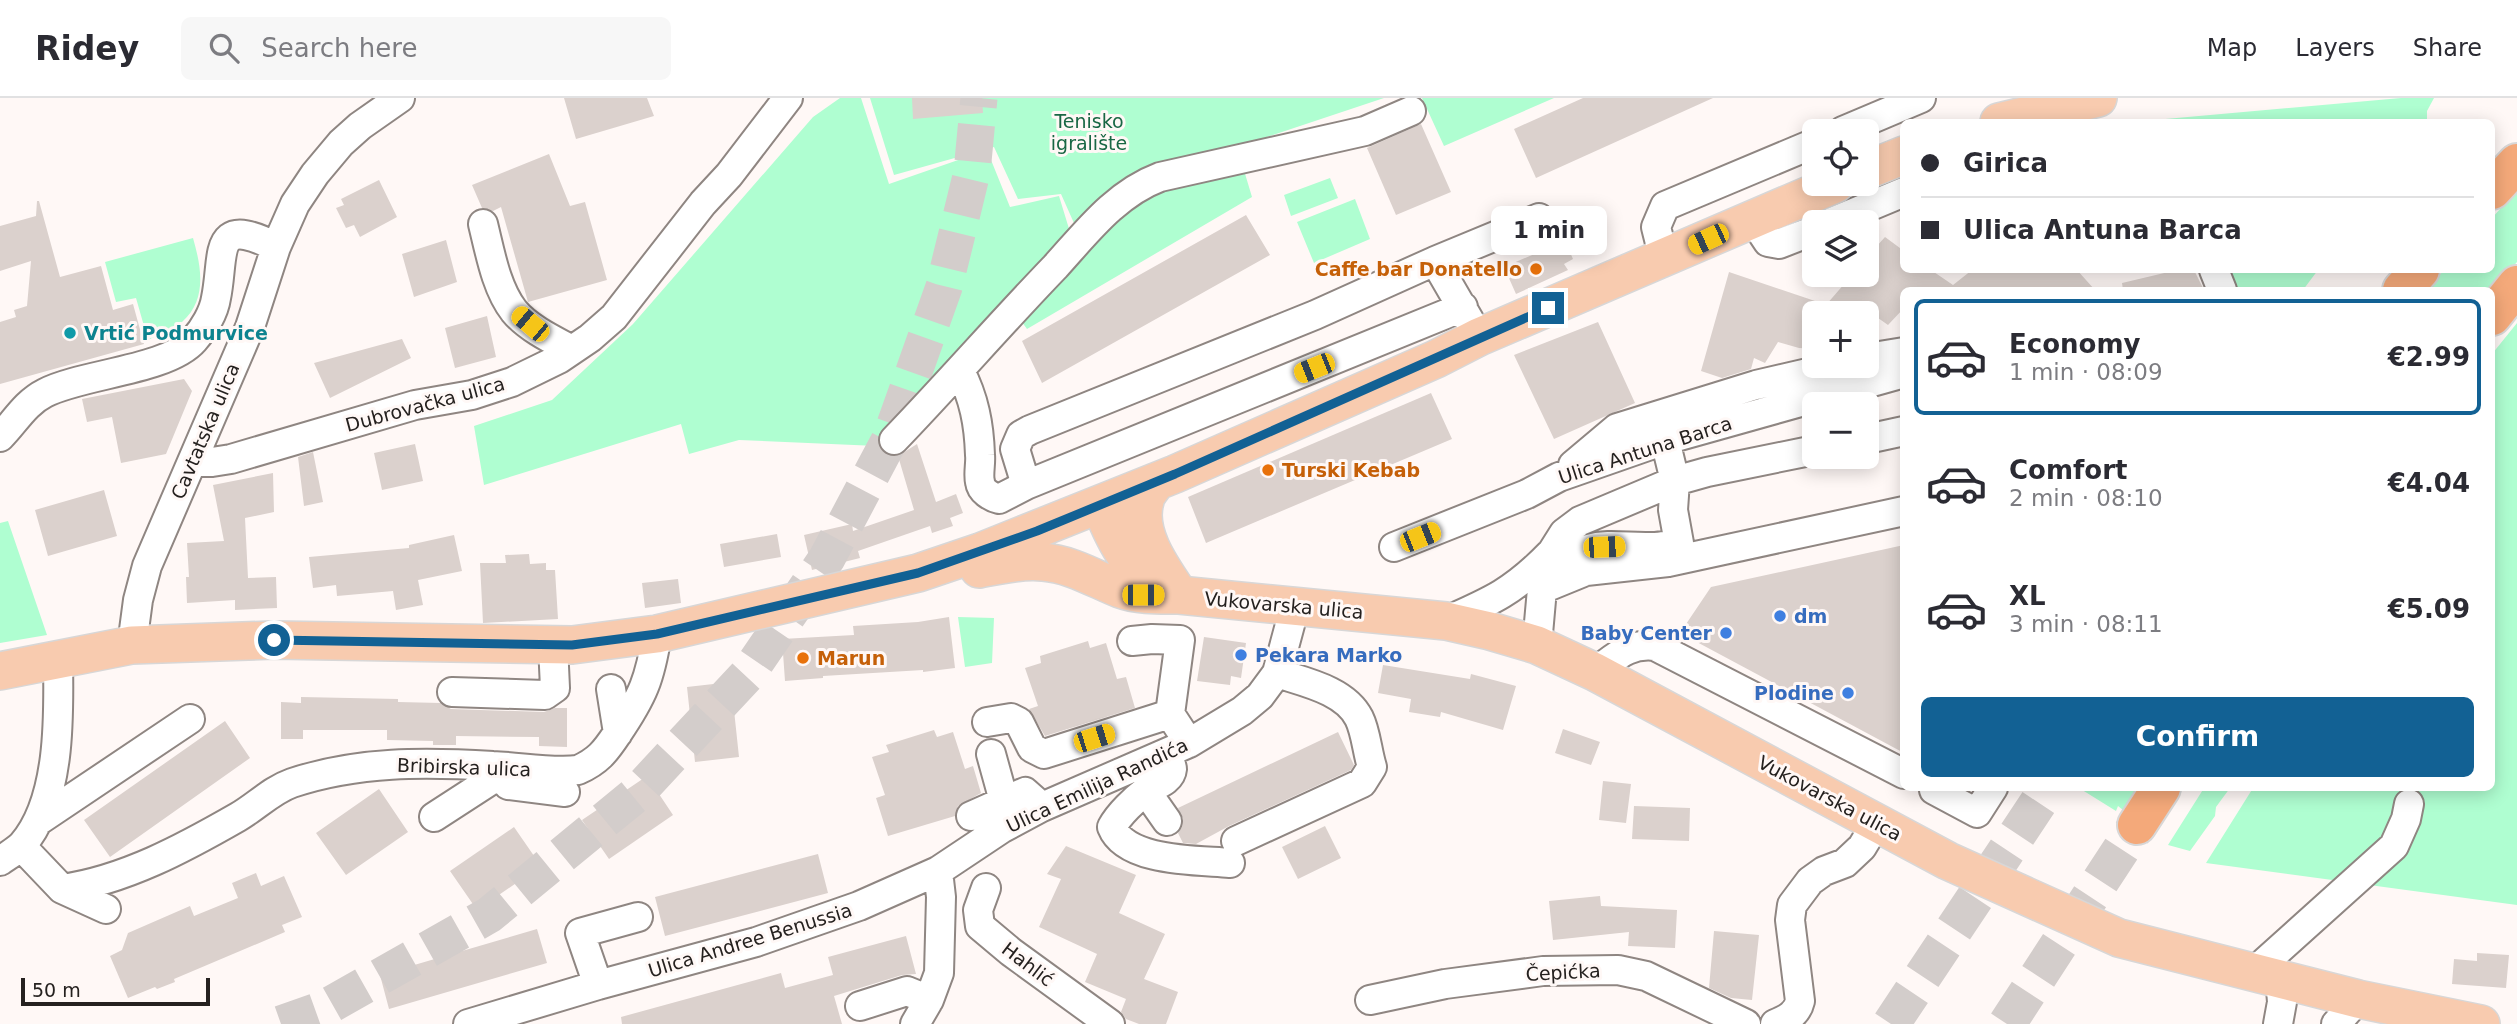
<!DOCTYPE html>
<html lang="en">
<head>
<meta charset="utf-8">
<style>
	body { margin:0; font-family:"DejaVu Sans",sans-serif; background:#f7f7f7; color:#2b2b33; height:100vh; display:flex; flex-direction:column; font-size:26px; white-space:nowrap }
	* { box-sizing:border-box; margin:0 }
	p { font-size:23px; color:#7c7c81 }
	.icon { flex:none; width:38px; height:38px; fill:none; stroke:currentColor; stroke-width:2; stroke-linecap:round; stroke-linejoin:round }
	.map { position:relative; flex:1; overflow:hidden }
	.drawer { position:absolute; left:1900px; top:189px; width:595px; height:504px; display:flex; flex-direction:column; background:#fff; border-radius:10px; box-shadow:0 4px 18px #0003 }
	.drawer>* { flex:none }
	.hud { position:absolute; left:1900px; top:21px; width:595px; height:154px; border-radius:10px; box-shadow:0 4px 18px #0003; display:grid; align-content:center; height:154px; padding:0 21px; background:#fff }
	.buttons { position:absolute; left:1802px; top:21px; display:grid; gap:14px }
	.buttons a { display:grid; place-items:center; width:77px; height:77px; border-radius:10px; background:#fff; box-shadow:0 4px 18px #0003; font-size:35px }
	.scale { position:absolute; left:21px; bottom:18px; width:189px; box-sizing:border-box; padding-left:7px; border:4px solid #25211f; border-top:0; font-size:19px; line-height:24px; white-space:nowrap; color:#25211f; -webkit-text-stroke:5px #fff8f6; paint-order:stroke }
	.end { position:absolute; width:32px; height:32px; margin:-16px; border:9px solid #126194; background:#fff; box-shadow:0 0 0 4px #fff }
	.from { border-radius:50% }
	.bubble { position:absolute; height:49px; border-radius:10px; background:#fff; box-shadow:0 4px 18px #0003; font-size:23px; font-weight:700; line-height:49px; text-align:center }
	.car { position:absolute; width:21px; height:42px; margin:-21px -10px; border-radius:9px; box-shadow:0 0 5px 2px #0007; background:linear-gradient(#f5c518 24%,#345 0 40%,#f5c518 0 76%,#345 0 86%,#f5c518 0) }
	.hud b { display:flex; align-items:center; gap:24px; height:66px; font-size:26px }
	.hud b+b { border-top:2px solid #e1e1e2 }
	.hud i { width:18px; height:18px; background:#2b2b33 }
	ul { padding:12px 0 0; list-style:none }
	li { display:flex; align-items:center; gap:21px; height:116px; margin:0 14px 10px; padding:0 7px; border:4px solid transparent; border-radius:10px }
	li div { flex:1 }
	li b { display:block; font-size:26px }
	li em { font-style:normal; font-weight:700 }
	li.active { border-color:#126194 }
	li>.icon { width:63px; height:63px; stroke-width:1.5 }
	.cta { display:flex; gap:14px; margin-top:auto; padding:14px 21px }
	.cta a { flex:1; height:80px; border-radius:10px; background:#126194; color:#fff; font-size:28px; font-weight:700; line-height:80px; text-align:center }
	header { display:flex; align-items:center; gap:42px; box-sizing:border-box; height:98px; padding:0 35px; background:#fff; border-bottom:2px solid #e1e1e2 }
	header strong { font-size:33px }
	nav { display:flex; gap:38px; margin-inline-start:auto; font-size:24px }
	.search { width:490px; height:63px; background:#f7f7f7; display:flex; align-items:center; gap:18px; box-sizing:border-box; padding:0 24px; border-radius:10px; color:#7c7c81; font-size:26px }
	.map>svg:first-child { display:block }
	.green { fill:#affed1 }
	.building { fill:#dbd1cd }
	.lines { fill:none; stroke-linecap:round; stroke-linejoin:round }
	.major-tunnel { stroke:#d3cdcb; stroke-width:37; stroke-dasharray:37 18; stroke-linecap:butt }
	.highway-tunnel { stroke:#d3cdcb; stroke-width:38; stroke-dasharray:38 19; stroke-linecap:butt }
	.minor-casing { stroke:#8f8682; stroke-width:32 }
	.major-casing { stroke:#d8d7d7; stroke-width:40 }
	.highway-casing { stroke:#d8d7d7; stroke-width:42 }
	.minor { stroke:#fff; stroke-width:28 }
	.major { stroke:#f8cbaf; stroke-width:37 }
	.highway { stroke:#f4a97a; stroke-width:38 }
	.route { stroke:#126194; stroke-width:9 }
	.food-dot { fill:#e8710a; stroke:#fff8f6; stroke-width:2.5 }
	.culture-dot { fill:#0f9aa8; stroke:#fff8f6; stroke-width:2.5 }
	.shop-dot { fill:#3f7fe0; stroke:#fff8f6; stroke-width:2.5 }
	.labels { text-anchor:middle; stroke-width:6; stroke-linejoin:round; paint-order:stroke }
	.park-label { font-size:19px; fill:#196744; stroke:#fff8f6 }
	.food-label { font-size:19px; font-weight:bold; fill:#c56008; stroke:#fff8f6; text-anchor:start }
	.culture-label { font-size:19px; font-weight:bold; fill:#0d838f; stroke:#fff8f6; text-anchor:start }
	.street-label { font-size:19px; fill:#25211f; stroke:#fff8f6 }
	.shop-label { font-size:19px; font-weight:bold; fill:#366cbe; stroke:#fff8f6; text-anchor:start }
</style>
</head>
<body>
<header>
<strong>Ridey</strong>
<div class="search"><svg class="icon" aria-label="search" viewBox="0 0 24 24"><circle cx="10" cy="10" r="6"/><path d="M15 15l6 6"/></svg>Search here</div>
<nav><a>Map</a><a>Layers</a><a>Share</a></nav>
</header>
<div class="map">
<svg width="2517" height="926" viewBox="0 0 2517 926">
	<rect width="100%" height="100%" fill="#fff8f6"/>
	<path class="green" d="M840,0H861L889,86L987,52L1010,109L1059,98L1070,134L877,348L739,342L689,356L681,326L484,387L474,328L552,302L633,226L813,19Z
		M870,0H1384L1237,49L1252,99L1027,231L1019,220L1086,152L1061,96L1018,101L994,49L894,77Z
		M1422,0H1554L1444,48Z
		M2401,0H2434L2427,13V24H2132Z
		M1330,80L1338,100L1291,118L1284,97Z
		M2517,92V164L2492,193L2426,192L2444,172H2492V120Z
		M1355,101L1370,141L1314,165L1297,124Z
		M193,140C201,168 208,201 182,224C173,231 158,237 148,242L136,200L116,204L105,164Z
		M2214,172H2318L2303,192H2224Z
		M2517,225V807L2206,765L2253,690H2492V256Z
		M8,423L47,537L0,545V425Z
		M958,519L994,520L992,565L965,569Z
		M2079,690H2139L2123,712L2118,708L2116,713Z
		M2204,690H2230L2216,709L2215,718L2190,753L2168,747Z"/>
	<path class="building" d="M564,0H647L654,18L576,41Z
		M912,0H982L983,15L913,21Z
		M1583,0H1713L1536,80L1514,31Z
		M1421,26L1451,94L1396,117L1367,50Z
		M549,56L570,108L585,104L607,182L528,204L501,109L493,113L482,110L472,87Z
		M379,82L397,119L360,139L354,127L346,130L336,110L344,107L341,101Z
		M37,103H39L60,179L101,168L113,212L133,206L144,246L0,286V224L16,219L14,212L27,208L31,163L0,173V128L36,118Z
		M1246,117L1270,157L1042,285L1022,243Z
		M1885,139L1904,153V172H1931L1953,187L1972,172H2077L2095,192H1904V210L1888,227L1871,215H1819L1852,177H1867V159Z
		M446,142L457,184L414,199L402,156Z
		M1565,143L1573,161L1564,166L1568,172L1516,196L1504,169Z
		M2177,172H2194L2204,192H2123L2122,185Z
		M1729,174L1815,203V251L1799,250L1778,244L1765,265L1754,260L1751,271L1722,280L1701,273Z
		M487,218L496,259L455,270L445,230Z
		M1598,224L1635,305L1554,341L1514,257Z
		M402,241L411,260L330,300L314,265Z
		M184,281L192,293L166,356L121,365L112,319L87,324L82,301Z
		M1431,295L1452,341L1206,445L1188,399Z
		M415,346L423,383L382,392L374,355Z
		M917,346L936,404L956,396L963,415L950,420L953,428L932,435L930,428L858,453L860,460L812,472L804,437L852,426L853,433L914,412L898,358Z
		M313,354L323,404L304,408L298,359Z
		M273,375L274,414L245,420L248,480L276,479L277,510L235,512V502L187,505L186,479H189L187,445L224,443L213,387Z
		M104,392L117,438L48,458L35,412Z
		M777,436L781,459L724,469L720,446Z
		M454,437L462,473L418,482L423,507L396,512L393,493L337,498L336,487L313,490L309,459L409,450V447Z
		M1904,447V655L1680,535L1711,489Z
		M529,456L530,466L546,465V472H555L558,521L483,525L480,465H506L505,457Z
		M678,481L681,505L645,510L642,485Z
		M949,519L955,570L923,574V572L823,578V580L785,583L782,541L854,537L853,528L918,524Z
		M1204,539L1246,545L1241,580L1231,578L1230,587L1197,583Z
		M1088,543L1090,550L1106,545L1117,581L1126,579L1135,610L1045,638L1029,611L1038,608L1025,570L1041,565L1040,558Z
		M1383,567L1470,581L1471,576L1516,588L1503,632L1441,614L1440,619L1409,614L1411,601L1378,595Z
		M731,584L739,659L695,664L687,589Z
		M301,599L398,601V604L441,605L451,611L544,614L555,610H567V649L539,648V639L456,638V647H433V643L387,642V632H303V641H281V604L301,605Z
		M225,623L250,660L110,759L84,722Z
		M1563,631L1600,644L1591,667L1555,655Z
		M934,632L937,639L953,634L965,671L973,668L981,695L958,708L955,718L888,738L876,700L885,697L872,659L889,654L886,647Z
		M1338,634L1354,667L1351,672L1229,728L1196,746L1183,745L1178,735L1182,729L1183,721L1178,710Z
		M647,678L673,717L609,761L582,722Z
		M1603,683L1631,686L1626,725L1599,722Z
		M379,691L408,734L346,777L316,735Z
		M1634,708L1690,710L1689,743L1632,741Z
		M1325,728L1341,760L1298,781L1282,749Z
		M514,729L541,768L477,812L450,773Z
		M1066,748L1136,777L1119,815L1165,836L1144,881L1178,894L1166,926H1139L1126,921L1121,914L1126,901L1085,884L1097,856L1039,829L1061,781L1047,776Z
		M818,756L828,795L665,838L655,799Z
		M256,775L261,788L284,778L302,819L282,827L285,834L174,881L175,884L157,891L155,889L128,900L110,858L122,852L128,835L190,808L194,818L238,800L232,785Z
		M1600,798L1601,808L1677,812L1675,850L1628,848L1629,834L1553,842L1549,803Z
		M537,831L547,865L389,911L380,877Z
		M1714,833L1759,837L1752,902L1731,900L1709,890Z
		M906,838L916,876L902,877L834,898L842,926H622L621,919L781,875L785,890L833,877L828,859Z
		M2477,855L2509,857L2506,890L2452,886L2454,861L2477,863Z"/>
	<g class="lines">
		<path class="major-tunnel" d="M281,926L323,911L489,817L634,698L747,577L827,460L890,341L944,189L972,74L979,0"/>
		<path class="highway-tunnel" d="M1891,926L2048,690
			M2007,926L2137,727"/>
		<defs>
			<path id="minor" d="M1843,33L1921,0
				M1752,120L1768,144L1779,146L1815,132
				M1832,124L1904,94
				M483,126C490,154 496,190 514,213C528,230 553,242 572,252
				M1664,161L1656,129L1665,108L1815,45
				M1435,163L1539,120
				M2214,172L2222,192
				M1463,209L1026,387L1015,351L1021,337L1030,332L1315,217L1435,163L1479,239
				M1867,260L1904,254
				M960,273C974,300 979,326 980,357C981,365 978,376 980,384C981,393 991,399 999,401L1026,387
				M0,339C15,324 25,305 45,295C81,276 168,272 194,242C204,231 214,214 216,200C225,157 211,115 276,149
				M1867,341L1904,333
				M894,342C949,285 1000,226 1055,169C1086,135 1115,96 1160,79L1365,33L1411,13
				M1665,342L1675,383L1673,412L1679,445
				M194,364H212L231,361L415,307L472,297L512,284L559,261L590,240L614,219L703,105L729,77L788,0
				M1573,367L1617,330L1756,287L1838,268
				M1394,449L1527,396L1559,379L1665,342L1904,275
				M1563,480C1578,432 1624,454 1663,448
				M1542,491L1586,473L1668,464L1904,413
				M1446,523C1492,503 1514,493 1550,456
				M1132,543L1152,541L1180,542L1170,616
				M132,547L138,502L147,468L250,229L276,149L295,106L315,76L341,45L360,28L400,0
				M1537,547L1542,491L1552,454L1564,435L1580,423L1675,383L1707,374L1815,352
				M1595,574C1616,559 1628,545 1655,548L1904,676
				M611,591L618,635
				M452,594L545,597L555,590L553,547
				M987,624L1011,620L1019,624L1032,650L1044,656L1170,616L1189,645
				M1167,655C1168,659 1172,667 1172,671C1171,683 1155,687 1147,692C1135,701 1119,716 1112,729C1126,764 1197,762 1230,765
				M991,656L1004,703
				M508,687L565,694
				M1934,692L1977,715L1993,690
				M1146,693L1167,723
				M971,718L1025,694L1042,709
				M434,719L488,684L492,668
				M38,723L190,621
				M1236,743L1362,685L1372,669C1367,653 1366,634 1359,620C1345,592 1304,584 1277,575
				M21,748L62,791L106,811
				M0,763C7,758 16,753 22,747C61,703 59,617 58,562
				M986,790L978,812L980,828L1011,854L1110,926
				M62,791C125,782 184,750 238,719C257,708 272,692 292,685C358,663 425,664 493,668C521,669 550,675 578,672C598,663 605,654 617,636C643,598 650,581 657,536
				M2255,873L2394,748L2406,721L2409,706
				M598,887L580,835L638,819
				M1370,902L1445,886L1543,873L1618,872L1646,878L1746,926
				M860,908L907,893L929,902
				M468,926L598,887L756,844L859,808L938,773L1001,731L1042,709L1189,645L1242,613L1260,598L1277,575L1295,508
				M915,926L929,902L939,875L941,799L938,773
				M1775,926C1787,921 1797,916 1800,903L1790,822L1792,807L1810,783L1824,773L1845,765L1862,749L1877,724
				M2278,926L2282,904L2280,879
				M2336,926L2358,901"/>
			<path id="major" d="M1999,24L2098,0
				M1867,72L1904,57
				M1156,384C1152,390 1146,396 1145,403C1136,434 1160,468 1177,493
				M1100,406C1117,449 1129,473 1172,494
				M979,471C1000,467 1022,462 1043,464C1071,466 1095,481 1120,491C1139,498 1159,497 1179,497L1446,523L1490,533L1537,547L1595,574L1948,763L2119,840L2358,901L2481,926
				M0,573L132,547L274,542L572,547L657,536L918,475L980,454L1175,376L1436,261L1479,239L1835,86"/>
			<path id="highway" d="M2492,92L2517,65
				M2402,192L2420,172
				M2492,218L2517,187
				M2137,727L2161,690"/>
		</defs>
		<use href="#minor" class="minor-casing"/>
		<use href="#major" class="major-casing"/>
		<use href="#highway" class="highway-casing"/>
		<use href="#minor" class="minor"/>
		<use href="#major" class="major"/>
		<use href="#highway" class="highway"/>
	</g>
	<g class="lines">
		<path class="route" d="M274,542L572,547L657,536L918,475L1037,433L1175,376L1548,210"/>
	</g>
	<g class="food-dot">
		<circle cx="1536" cy="171" r="7"/>
		<circle cx="1268" cy="372" r="7"/>
		<circle cx="803" cy="560" r="7"/>
	</g>
	<circle class="culture-dot" cx="70" cy="235" r="7"/>
	<g class="shop-dot">
		<circle cx="1780" cy="518" r="7"/>
		<circle cx="1726" cy="535" r="7"/>
		<circle cx="1241" cy="557" r="7"/>
		<circle cx="1848" cy="595" r="7"/>
	</g>
	<g class="labels">
		<g class="park-label">
			<text x="1089" y="30">Tenisko<tspan x="1089" dy="22">igralište</tspan></text>
		</g>
		<g class="food-label">
			<text x="1522" y="178" text-anchor="end">Caffe bar Donatello</text>
			<text x="1282" y="379">Turski Kebab</text>
			<text x="817" y="567">Marun</text>
		</g>
		<g class="culture-label">
			<text x="84" y="242">Vrtić Podmurvice</text>
		</g>
		<g class="street-label">
			<text transform="translate(425 306) rotate(-15)" y="7">Dubrovačka ulica</text>
			<text transform="translate(205 333) rotate(-67)" y="7">Cavtatska ulica</text>
			<text transform="translate(1645 352) rotate(-18)" y="7">Ulica Antuna Barca</text>
			<text transform="translate(1284 507) rotate(5)" y="7">Vukovarska ulica</text>
			<text transform="translate(464 669) rotate(2)" y="7">Bribirska ulica</text>
			<text transform="translate(1097 687) rotate(-25)" y="7">Ulica Emilija Randića</text>
			<text transform="translate(1830 700) rotate(28)" y="7">Vukovarska ulica</text>
			<text transform="translate(750 842) rotate(-17)" y="7">Ulica Andree Benussia</text>
			<text transform="translate(1028 866) rotate(37)" y="7">Hahlić</text>
			<text transform="translate(1563 874) rotate(-3)" y="7">Čepićka</text>
		</g>
		<g class="shop-label">
			<text x="1794" y="525">dm</text>
			<text x="1712" y="542" text-anchor="end">Baby Center</text>
			<text x="1255" y="564">Pekara Marko</text>
			<text x="1834" y="602" text-anchor="end">Plodine</text>
		</g>
	</g>
</svg>
<div class="buttons">
<a><svg class="icon" aria-label="locate" viewBox="0 0 24 24"><circle cx="12" cy="12" r="6"/><path d="M12 2v4M12 18v4M2 12h4M18 12h4"/></svg></a>
<a><svg class="icon" aria-label="layers" viewBox="0 0 24 24"><path d="M12 4l9 5-9 5-9-5zM3 14l9 5 9-5"/></svg></a>
<a>+</a>
<a>−</a>
</div>
<div class="scale">50 m</div>
<i class="end from" style="left:274px;top:542px"></i>
<i class="end" style="left:1548px;top:210px"></i>
<div class="bubble" style="left:1491px;top:108px;width:116px">1 min</div>
<i class="car" style="left:1708px;top:141px;rotate:245deg"></i>
<i class="car" style="left:530px;top:226px;rotate:310deg"></i>
<i class="car" style="left:1314px;top:270px;rotate:248deg"></i>
<i class="car" style="left:1420px;top:439px;rotate:68deg"></i>
<i class="car" style="left:1604px;top:449px;rotate:88deg"></i>
<i class="car" style="left:1143px;top:497px;rotate:90deg"></i>
<i class="car" style="left:1094px;top:640px;rotate:72deg"></i>
<div class="hud">
<b><i class="from"></i>Girica</b>
<b><i></i>Ulica Antuna Barca</b>
</div>
<section class="drawer">
<ul>
<li class="active"><svg class="icon" aria-label="car" viewBox="0 0 24 24"><path d="M5 17H2v-5l4-1 3-4h7l3 4 3 1v5h-3M9 17h6M6 11h13"/><circle cx="7" cy="17" r="2"/><circle cx="17" cy="17" r="2"/></svg><div><b>Economy</b><p>1 min · 08:09</p></div><em>€2.99</em></li>
<li><svg class="icon" aria-label="car" viewBox="0 0 24 24"><path d="M5 17H2v-5l4-1 3-4h7l3 4 3 1v5h-3M9 17h6M6 11h13"/><circle cx="7" cy="17" r="2"/><circle cx="17" cy="17" r="2"/></svg><div><b>Comfort</b><p>2 min · 08:10</p></div><em>€4.04</em></li>
<li><svg class="icon" aria-label="car" viewBox="0 0 24 24"><path d="M5 17H2v-5l4-1 3-4h7l3 4 3 1v5h-3M9 17h6M6 11h13"/><circle cx="7" cy="17" r="2"/><circle cx="17" cy="17" r="2"/></svg><div><b>XL</b><p>3 min · 08:11</p></div><em>€5.09</em></li>
</ul>
<div class="cta"><a>Confirm</a></div>
</section>
</div>
</body>
</html>
